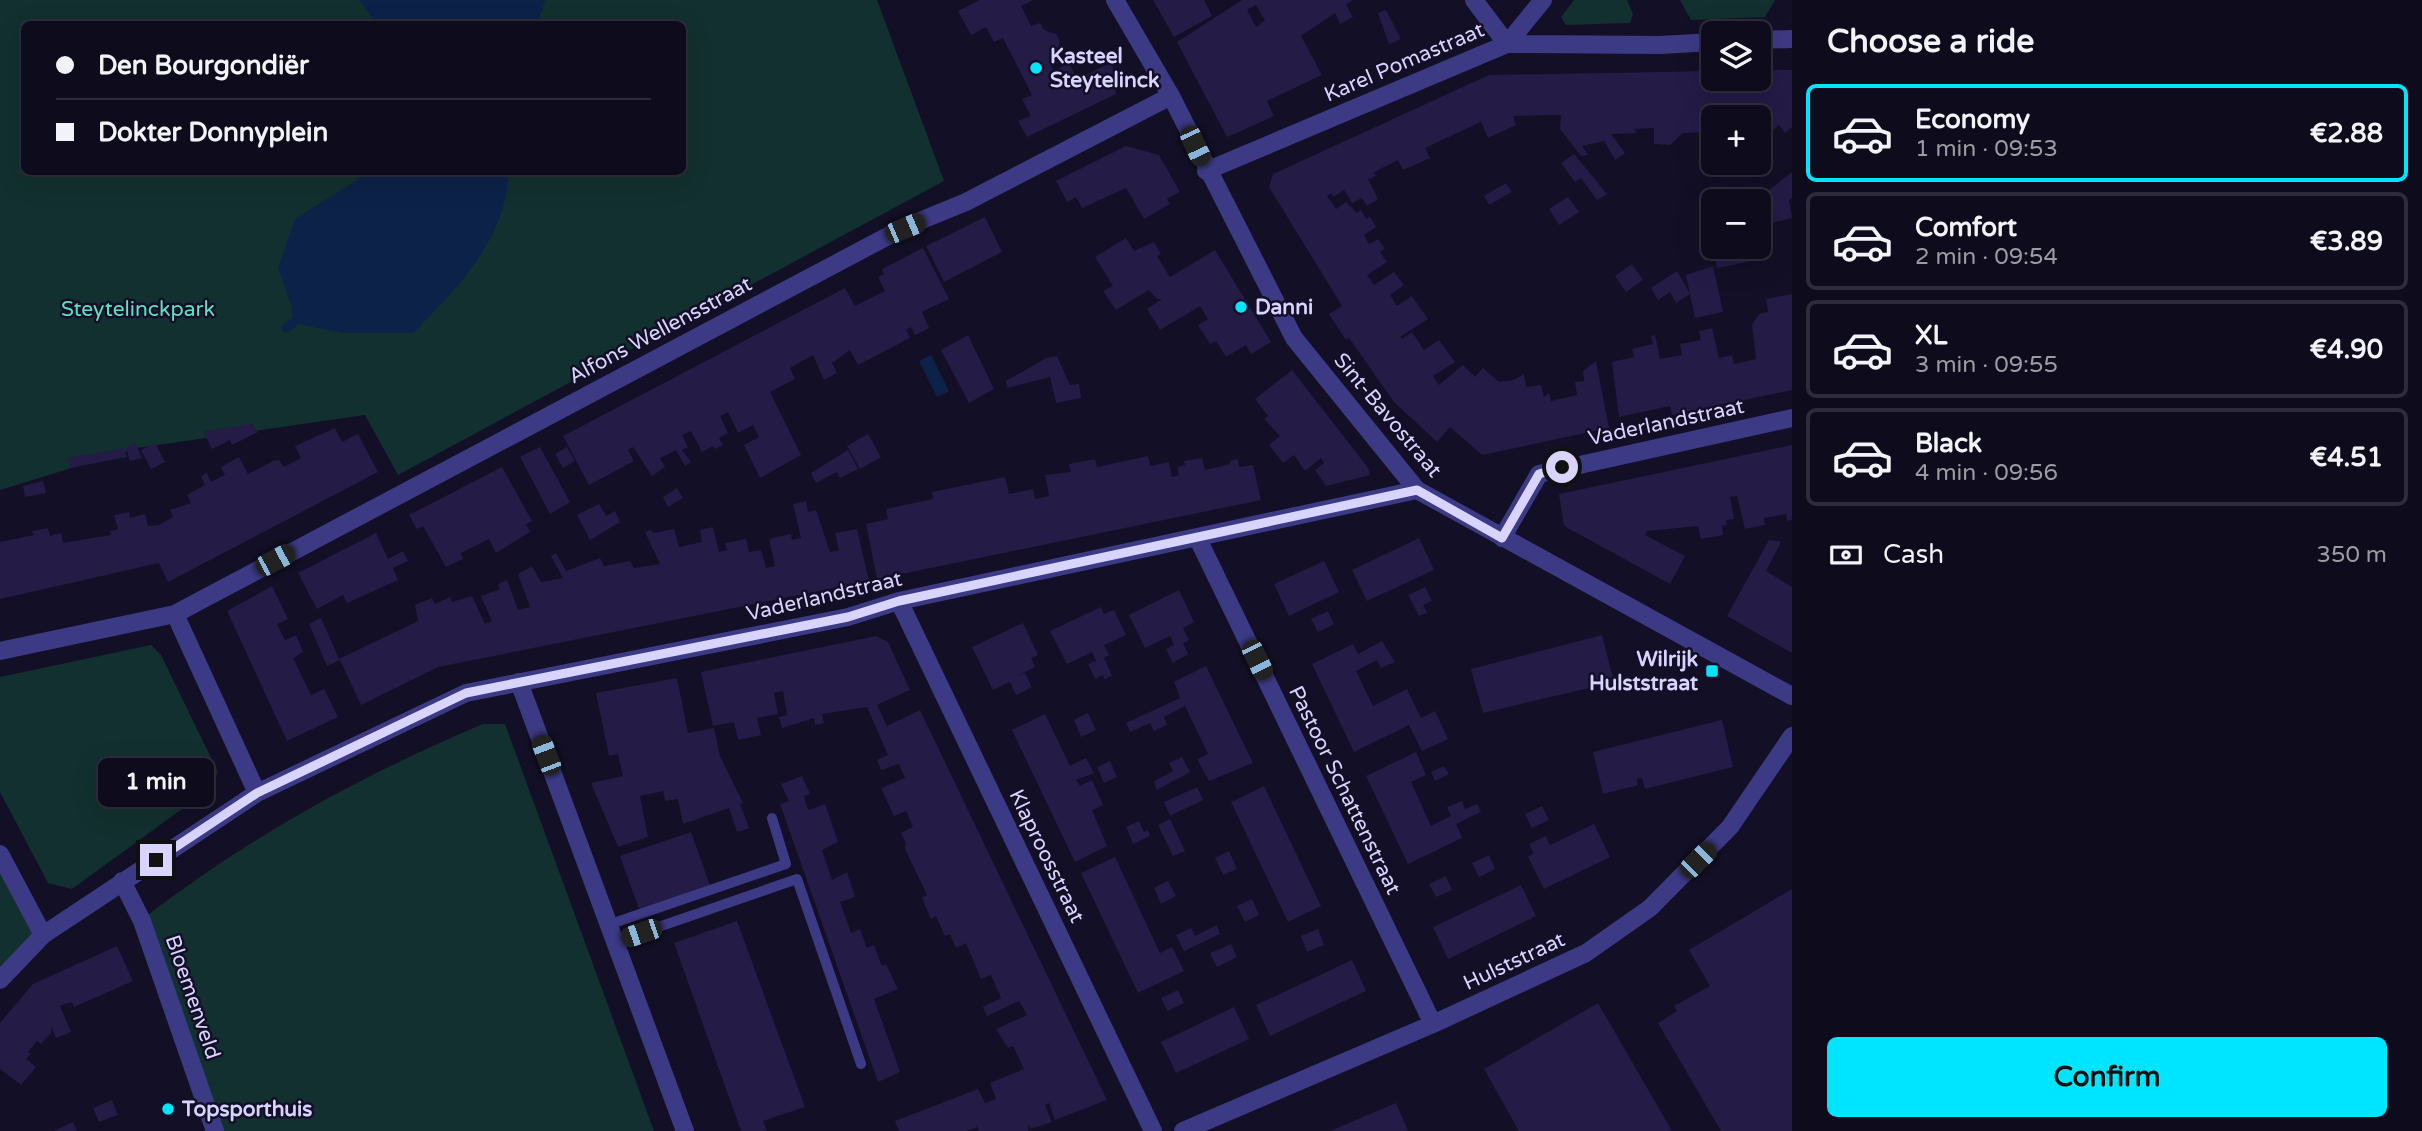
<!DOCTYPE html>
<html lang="en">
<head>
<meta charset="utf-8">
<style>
	body { margin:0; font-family:"Varela Round",sans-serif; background:#171425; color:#f1f3f6; height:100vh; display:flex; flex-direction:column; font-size:26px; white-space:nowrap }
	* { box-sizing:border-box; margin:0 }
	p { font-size:23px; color:#9b9ba3 }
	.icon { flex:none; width:38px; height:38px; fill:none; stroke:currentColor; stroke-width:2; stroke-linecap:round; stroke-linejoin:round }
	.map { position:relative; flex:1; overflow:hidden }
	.drawer { display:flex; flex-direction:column; background:#0e0b1c; width:630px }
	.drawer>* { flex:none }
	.banner { position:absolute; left:21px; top:21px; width:665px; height:154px; border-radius:10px; box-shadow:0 7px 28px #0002,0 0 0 2px #2e2b3b; display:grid; align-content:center; height:154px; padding:0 35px; background:#0e0b1c }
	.controls { position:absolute; left:1701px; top:21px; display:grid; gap:14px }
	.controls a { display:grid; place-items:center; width:70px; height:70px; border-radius:10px; background:#0e0b1c; box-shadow:0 7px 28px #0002,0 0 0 2px #2e2b3b; font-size:35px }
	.end { position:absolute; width:32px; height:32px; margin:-16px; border:9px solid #d9d4ff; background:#111; box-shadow:0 0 0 4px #111 }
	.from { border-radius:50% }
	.bubble { position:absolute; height:49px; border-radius:10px; background:#0e0b1c; box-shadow:0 7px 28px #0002,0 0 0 2px #2e2b3b; font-size:23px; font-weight:700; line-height:49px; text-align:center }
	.car { position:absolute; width:21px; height:42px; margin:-21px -10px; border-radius:9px; box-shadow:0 0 5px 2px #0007; background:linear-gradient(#222 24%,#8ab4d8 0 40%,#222 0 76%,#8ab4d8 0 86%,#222 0) }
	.banner b { display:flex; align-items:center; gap:24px; height:66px; font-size:26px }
	.banner b+b { border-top:2px solid #2e2b3b }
	.banner i { width:18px; height:18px; background:#f1f3f6 }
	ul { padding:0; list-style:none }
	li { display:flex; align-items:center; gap:21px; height:98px; margin:0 14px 10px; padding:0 21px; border:4px solid #2e2b3b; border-radius:10px }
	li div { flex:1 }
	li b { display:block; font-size:26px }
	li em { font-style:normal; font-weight:700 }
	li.on { border-color:#00e5ff }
	li>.icon { width:63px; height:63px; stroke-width:1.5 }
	h2 { padding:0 35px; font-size:32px; line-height:84px }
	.pay { display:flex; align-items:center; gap:18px; height:77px; padding:0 35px; font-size:26px }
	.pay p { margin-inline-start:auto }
	.action { display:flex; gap:14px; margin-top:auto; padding:14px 35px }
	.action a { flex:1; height:80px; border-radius:10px; background:#00e5ff; color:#111; font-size:28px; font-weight:700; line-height:80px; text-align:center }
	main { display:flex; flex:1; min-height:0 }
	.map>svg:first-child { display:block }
	.green { fill:#12302f; fill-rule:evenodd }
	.water { fill:#0c2248 }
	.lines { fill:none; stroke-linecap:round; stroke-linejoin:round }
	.stream { stroke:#0c2248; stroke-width:9 }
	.building { fill:#241b47; fill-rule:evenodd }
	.lane { stroke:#3d3a85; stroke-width:10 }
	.street { stroke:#3d3a85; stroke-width:18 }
	.route { stroke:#d9d4ff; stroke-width:9 }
	.poi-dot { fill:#00e5ff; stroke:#130f26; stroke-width:2.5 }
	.labels { text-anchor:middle; stroke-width:5; stroke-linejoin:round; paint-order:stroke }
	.poi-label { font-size:21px; font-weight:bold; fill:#d9d4ff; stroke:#130f26; text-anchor:start }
	.street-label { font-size:21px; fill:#d9d4ff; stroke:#130f26 }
	.park-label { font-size:21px; fill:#5fe0c0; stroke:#130f26 }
</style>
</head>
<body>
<main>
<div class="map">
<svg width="1792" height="1131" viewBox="0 0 1792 1131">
	<rect width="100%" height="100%" fill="#130f26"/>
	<path class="green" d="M0,0H877L944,181L398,475L365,415L137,448L0,490ZM24,24H682V172H24Z
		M1574,0H1627L1633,14L1630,23L1566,25L1561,17Z
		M1680,0H1775L1765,17L1691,20Z
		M151,645L161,655L218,772L211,788L72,889L48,883L0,792V677Z
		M483,724H505L654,1131H222L145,917C249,837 362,775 483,724Z
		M0,854L43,935L0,980Z"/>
	<path class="water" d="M359,0H545L538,24H376Z
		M370,172H508C508,237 456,290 413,333H343L293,323L292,307L278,268L295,219Z
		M931,355L949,391L937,397L919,361Z"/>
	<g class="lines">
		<path class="stream" d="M286,328L293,323"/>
	</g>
	<path class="building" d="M980,0H1033L1021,6L1031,26L1040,23L1044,30L1056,34L1060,41L1056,53L1060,62L1051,66L1054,71L1069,63L1077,79L1112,62L1116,94L1027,137L1018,121L1031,116L1022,99L1032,95L1003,38L994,42L986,27L971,35L958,11Z
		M1153,0H1204L1212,16L1174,37Z
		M1242,0H1353L1346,4L1353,17L1340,24L1335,13L1301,36L1322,75L1267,101L1274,116L1227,137L1177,42ZM1256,5L1265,21L1256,27L1247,10Z
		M1386,10L1401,39L1389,44L1378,13Z
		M1759,70H1792V127L1785,133L1779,125L1769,134L1761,124L1759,126V117H1713V143L1704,132L1683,133L1670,145L1654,144V128L1634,129L1637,133L1611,134L1625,153L1615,160L1604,141L1582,146L1588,155L1581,156L1560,129L1561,115L1513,116L1516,125L1488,138L1481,122L1425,148L1430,158L1403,170L1398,160L1374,172L1376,176L1368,179L1378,199L1367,206L1362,198L1352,203L1344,190L1333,197L1331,193L1327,196L1336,209L1346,202L1357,213L1361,210L1366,219L1370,217L1376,227L1364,235L1369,244L1378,239L1385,249L1380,252L1387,262L1367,275L1374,285L1394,272L1404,285L1390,295L1397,306L1412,296L1428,319L1400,337L1402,339L1412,332L1424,350L1439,340L1455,362L1433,376L1439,385L1463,365L1475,377L1483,368L1499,382L1513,380L1524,374L1526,387L1541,385L1544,397L1549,393L1551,401L1577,395L1575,382L1584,381L1583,371L1596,361L1609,428L1482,455L1450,427L1437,442L1394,402L1349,338L1346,340L1329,314L1342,306L1269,187L1273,174L1489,75L1713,71V79H1759Z
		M1126,146L1159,155L1180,192L1167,199L1170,204L1144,219L1126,188L1082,208L1076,197L1067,202L1056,181Z
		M1574,154L1607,194L1597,200L1581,178L1575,182L1561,163Z
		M1792,172V198L1789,200L1792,218L1771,223L1768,215L1759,222L1760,205L1755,201Z
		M1506,183L1512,192L1489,205L1484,196Z
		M1568,197L1579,212L1559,225L1549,209Z
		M985,217L1002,252L944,282L926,246Z
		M1126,238L1134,251L1154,242L1161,254L1157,256L1170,277L1215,250L1271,342L1251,354L1246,345L1226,357L1216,341L1210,344L1198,325L1208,319L1200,306L1160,330L1147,309L1162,299H1157L1149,290L1116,310L1103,291L1113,286L1095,257Z
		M1713,239V247H1754L1757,260L1717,268L1714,255L1705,261L1698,251Z
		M923,248L949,299L922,312L929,328L915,335L911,327L906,330L910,338L858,365L850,350L832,363L837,373L824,380L813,355L790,368L795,379L770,392L801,455L760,478L744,445L759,437L753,425L738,433L728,412L720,416L728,433L719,438L723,445L715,449L713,446L702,452L691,431L682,435L688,447L682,450L691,462L685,466L676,450L660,458L665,467L652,476L633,447L628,450L634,461L589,485L563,436L845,288L855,306L885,291L878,277L884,274L882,269Z
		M1632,264L1643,280L1626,292L1615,276Z
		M1713,266L1723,312L1695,318L1686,275Z
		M1677,271L1690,294L1676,303L1670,292L1658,300L1651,288Z
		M1792,294V390L1672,415L1670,406L1619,417L1612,362L1634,357L1632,349L1653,344L1651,336L1655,335L1660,359L1682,355L1680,344L1701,340L1699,331L1712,328L1719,358L1732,355L1734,364L1756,359L1752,325L1759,314L1768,312L1766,299Z
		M968,335L994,389L969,403L941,350Z
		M1057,356L1070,385L1079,384L1081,398L1056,403L1050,377L1007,388L1006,381L1046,358Z
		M1292,370L1369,469L1370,475L1326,486L1315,470L1324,463L1321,458L1305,471L1294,455L1283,463L1269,445L1280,436L1264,419L1268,416L1255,399Z
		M253,424L258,432L232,445L230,440L212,449L203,431Z
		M335,428L342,442L358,434L378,472L168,582L159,563L0,599V542L34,535L32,531L48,528L50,536L61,533L63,543L111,535L110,531L118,529L114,515L129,512L130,518L145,514L148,526L159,525L173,517L170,510L191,503L187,495L205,485L201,476L207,473L211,482L225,475L221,467L239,457L248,474L273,461L279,460L284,467L301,458L295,446Z
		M868,434L881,457L860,469L847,446Z
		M135,443L142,458L130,461L126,448Z
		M155,443L165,462L151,469L141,450Z
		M1792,445V520L1787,521L1786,514L1764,518L1765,525L1745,529L1737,496L1730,497L1734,519L1726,520L1727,525L1722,526L1723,535L1701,539L1698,526L1647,531L1645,535L1685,556L1670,584L1564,526L1559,494Z
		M540,447L570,502L550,514L520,457Z
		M567,447L575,461L563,468L555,454Z
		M124,448L127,457L70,468L68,458Z
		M848,450L858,469L840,478L837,472L816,483L811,473Z
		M1148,456L1150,466L1169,462L1172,477L1179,475L1177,467L1185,465L1184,461L1202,458L1205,470L1230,464V461L1238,459L1239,467L1253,465L1261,500L877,579L866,524L888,519L886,509L933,499L932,492L1005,477L1009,494L1033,489L1035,499L1049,496L1045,475L1071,472L1069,464L1095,459L1097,467Z
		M502,467L532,521L526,524L530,532L496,553L489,539L461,553L463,559L446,567L423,526L417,529L409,515Z
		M43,481L46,493L25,497L23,486Z
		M677,488L683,498L668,507L663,497Z
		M806,501L808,512L816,510L830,552L839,550L835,533L857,529L869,581L438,667L361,705L340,660L327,666L309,624L321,618L339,659L418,621L415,605L432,598L435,604L450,597L452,602L472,596L485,624L492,621L481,596L500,589L498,584L507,580L518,610L530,607L518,574L532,566L541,582L563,578L551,556L556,553L566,571L600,558L604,566L630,561L634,568L660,564L645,532L650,530L654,533L674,529L679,547L702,542L700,530L713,527L719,552L727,550L725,543L746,539L749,552L761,550L766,568L775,566L769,539L791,534L792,540L801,538L793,504Z
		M599,504L606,516L615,511L620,522L590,540L577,515Z
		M376,533L388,559L403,551L408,561L393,568L398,580L347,603L343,595L317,609L298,573Z
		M1419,538L1434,570L1367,601L1352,570Z
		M1769,540L1781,542L1766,571L1792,587V653L1727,616Z
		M1324,561L1339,592L1289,616L1274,584Z
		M272,586L288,619L277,624L285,640L296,635L303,652L293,658L311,695L324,689L338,717L287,741L227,611Z
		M1425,587L1432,601L1423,605L1427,613L1419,616L1408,595Z
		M1179,590L1194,622L1183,628L1189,640L1183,643L1188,654L1173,663L1166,649L1174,645L1170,636L1145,648L1129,615Z
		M1101,607L1104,614L1114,610L1126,635L1104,645L1109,655L1104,658L1112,676L1104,679L1103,675L1095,679L1088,664L1096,661L1092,652L1067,664L1050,631Z
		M1328,611L1334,624L1318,632L1311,619Z
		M1023,623L1038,655L1031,658L1035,667L1017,676L1025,673L1032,687L1016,695L1010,682L993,690L972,647Z
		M1602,635L1614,682L1483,713L1471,669Z
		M876,636L888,642L910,690L877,705L887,726L920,710L1107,1100L1055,1120L1049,1103L1045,1105L1052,1122L1031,1129L1029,1124L1028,1131H979L977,1127L966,1131H899L895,1121L978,1089L985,1103L996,1099L990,1083L1024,1069L1013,1046L1008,1048L996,1029L1027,1015L1019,1001L987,1016L983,1007L1001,998L991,975L981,979L966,943L956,948L950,934L945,936L936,916L931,919L922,898L927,895L905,849L906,843L901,833L913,827L906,811L894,816L881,788L905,778L899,764L881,770L877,760L888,755L867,707L822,714L824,723L815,725L814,718L782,728L779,717L787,715L783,691L774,693L778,714L757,718L761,735L738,740L734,722L713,726L701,672Z
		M1382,641L1395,662L1381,668L1377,660L1356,671L1373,706L1407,689L1421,718L1435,711L1448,739L1422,751L1409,725L1354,752L1312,664L1353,644L1358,654Z
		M1206,666L1253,763L1209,781L1197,759L1208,754L1185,706L1164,717L1167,725L1154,731L1150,723L1130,732L1126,723L1180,698L1174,682Z
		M677,678L688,733L714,728L720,756L743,803L740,804L749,828L737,832L729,808L683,824L678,799L665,801L663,791L640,796L648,837L618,847L591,783L623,776L618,754L609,756L596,693Z
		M1088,713L1096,730L1081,737L1074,720Z
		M1045,714L1070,766L1086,758L1094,773L1076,780L1080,786L1092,780L1103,805L1092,810L1107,846L1075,862L1012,730Z
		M1722,720L1733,767L1645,789L1642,778L1637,779L1638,785L1603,794L1593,752Z
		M1416,752L1426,775L1411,782L1431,826L1451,816L1447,807L1462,801L1465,809L1477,804L1481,812L1456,824L1462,838L1408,864L1366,776Z
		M1182,757L1190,772L1157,790L1154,781L1173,771L1169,763Z
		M1110,761L1117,777L1104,783L1097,767Z
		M1444,766L1449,774L1435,781L1431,772Z
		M802,776L810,794L804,796L808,810L825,804L838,842L822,850L832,880L847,872L851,884L855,897L840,902L851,933L860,929L867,948L874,945L882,966L886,964L898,989L874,999L900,1072L878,1082L780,804L789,801L781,784Z
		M1264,786L1321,906L1288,922L1231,802Z
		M1197,787L1203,800L1170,816L1164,802Z
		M1542,806L1549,820L1532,828L1525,814Z
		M1170,819L1185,851L1173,856L1158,825Z
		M1139,821L1144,832L1148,830L1150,836L1133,844L1126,827Z
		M1594,824L1610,857L1544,889L1528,857L1534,853L1529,844L1546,836L1550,845Z
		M691,832L710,886L639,909L620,856Z
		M1229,851L1237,869L1223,875L1215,858Z
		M1489,855L1495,869L1479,877L1472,863Z
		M1115,857L1160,953L1172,947L1184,971L1138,993L1081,873Z
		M1446,876L1452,890L1436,897L1429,884Z
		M1168,881L1176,896L1161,904L1154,888Z
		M1521,885L1536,916L1448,959L1433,927Z
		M1792,889V1131H1721L1658,1023L1677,1011L1674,1006L1710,986L1689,950Z
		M1252,899L1259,915L1245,922L1237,906Z
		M737,921L805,1107L763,1121L767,1131H741L674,943Z
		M1217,925L1220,934L1184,951L1176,935L1191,928L1195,936Z
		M1318,929L1324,945L1307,952L1301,936Z
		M1231,944L1237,957L1217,967L1210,953Z
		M117,946L133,981L74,1007L72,1002L60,1006L71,1032L56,1038L51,1026V1033L41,1044L37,1041L28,1052L31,1054L26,1059L36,1067L21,1085L0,1069V1023L33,984Z
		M1352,960L1366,991L1270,1036L1256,1005Z
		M1178,990L1184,1003L1167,1011L1161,998Z
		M1598,1003L1672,1131H1519L1484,1069Z
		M1234,1007L1249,1039L1176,1073L1161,1042Z
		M112,1100L118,1115L99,1122L93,1108Z
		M1396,1103L1408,1131H1330Z
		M73,1122L77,1131H53Z"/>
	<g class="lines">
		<path class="lane" d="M608,925L786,864L772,818
			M615,942L797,879L861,1064"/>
		<path class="street" d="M1115,0L1171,96L1294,338L1417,490L1792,696
			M1474,0L1507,44L1543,0
			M1759,40L1792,39
			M1206,171L1507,44L1660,45L1713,42
			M1502,538L1539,474L1792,418
			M1198,539L1433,1024
			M899,601L1153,1131
			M175,614L257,793
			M0,651L175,614L905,227L966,202L1171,96
			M519,682L685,1131
			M0,854L43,935
			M122,881L142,921L215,1131
			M0,980L43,935L257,793L466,693L848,617L899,601L1417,490
			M1183,1131L1433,1024L1586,953L1650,908L1730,827L1792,736"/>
	</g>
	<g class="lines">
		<path class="route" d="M156,860L257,793L466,693L848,617L899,601L1417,490L1502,538L1539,474L1562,467"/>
	</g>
	<g class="poi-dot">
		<circle cx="1036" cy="68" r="7"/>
		<circle cx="1241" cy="307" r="7"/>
		<rect x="1705" y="664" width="14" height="14" rx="3.5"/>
		<circle cx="168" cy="1109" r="7"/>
	</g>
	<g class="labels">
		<g class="poi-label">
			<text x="1050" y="63">Kasteel<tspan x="1050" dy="24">Steytelinck</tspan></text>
			<text x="1255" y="314">Danni</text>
			<text x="1698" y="666" text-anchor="end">Wilrijk<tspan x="1698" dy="24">Hulststraat</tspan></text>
			<text x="182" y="1116">Topsporthuis</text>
		</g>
		<g class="street-label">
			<text transform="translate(1404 62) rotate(-23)" y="7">Karel Pomastraat</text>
			<text transform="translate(660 330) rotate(-28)" y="7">Alfons Wellensstraat</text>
			<text transform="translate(1388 415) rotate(50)" y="7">Sint-Bavostraat</text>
			<text transform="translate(1666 422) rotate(-12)" y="7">Vaderlandstraat</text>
			<text transform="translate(824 596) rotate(-13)" y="7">Vaderlandstraat</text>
			<text transform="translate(1345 790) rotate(64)" y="7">Pastoor Schattenstraat</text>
			<text transform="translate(1047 856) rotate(64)" y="7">Klaproosstraat</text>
			<text transform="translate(1514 961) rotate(-25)" y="7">Hulststraat</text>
			<text transform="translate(193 997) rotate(71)" y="7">Bloemenveld</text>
		</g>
		<g class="park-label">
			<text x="138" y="316">Steytelinckpark</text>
		</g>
	</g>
</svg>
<div class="controls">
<a><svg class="icon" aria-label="layers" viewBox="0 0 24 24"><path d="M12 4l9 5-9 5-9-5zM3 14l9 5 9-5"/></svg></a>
<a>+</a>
<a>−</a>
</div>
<i class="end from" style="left:1562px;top:467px"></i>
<i class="end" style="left:156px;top:860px"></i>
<div class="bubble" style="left:98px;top:758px;width:116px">1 min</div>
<i class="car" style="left:1195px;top:146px;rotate:155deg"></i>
<i class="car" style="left:905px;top:228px;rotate:67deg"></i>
<i class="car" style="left:275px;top:560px;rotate:62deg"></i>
<i class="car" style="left:1257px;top:660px;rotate:154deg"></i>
<i class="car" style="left:546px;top:755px;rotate:339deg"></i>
<i class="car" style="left:1698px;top:860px;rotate:45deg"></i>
<i class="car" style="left:641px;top:933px;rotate:251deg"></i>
<div class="banner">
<b><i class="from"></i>Den Bourgondiër</b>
<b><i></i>Dokter Donnyplein</b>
</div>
</div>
<section class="drawer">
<h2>Choose a ride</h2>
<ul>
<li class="on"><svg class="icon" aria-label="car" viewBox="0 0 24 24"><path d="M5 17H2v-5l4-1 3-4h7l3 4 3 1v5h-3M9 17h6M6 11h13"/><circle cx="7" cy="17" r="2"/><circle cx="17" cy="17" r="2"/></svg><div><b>Economy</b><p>1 min · 09:53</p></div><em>€2.88</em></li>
<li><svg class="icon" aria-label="car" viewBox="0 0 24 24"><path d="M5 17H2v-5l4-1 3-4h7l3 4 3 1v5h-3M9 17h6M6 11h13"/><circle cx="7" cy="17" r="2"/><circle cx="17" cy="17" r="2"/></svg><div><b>Comfort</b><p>2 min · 09:54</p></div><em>€3.89</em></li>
<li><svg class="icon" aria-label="car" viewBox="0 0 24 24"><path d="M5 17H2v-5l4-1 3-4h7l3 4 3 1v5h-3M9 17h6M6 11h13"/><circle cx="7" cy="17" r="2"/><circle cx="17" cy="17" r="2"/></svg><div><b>XL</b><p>3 min · 09:55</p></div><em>€4.90</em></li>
<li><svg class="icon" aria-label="car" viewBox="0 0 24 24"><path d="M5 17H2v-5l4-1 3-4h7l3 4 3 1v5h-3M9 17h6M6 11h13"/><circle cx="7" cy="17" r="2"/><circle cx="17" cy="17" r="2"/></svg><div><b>Black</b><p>4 min · 09:56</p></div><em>€4.51</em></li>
</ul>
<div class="pay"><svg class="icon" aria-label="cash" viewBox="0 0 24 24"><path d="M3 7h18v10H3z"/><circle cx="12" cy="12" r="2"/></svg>Cash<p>350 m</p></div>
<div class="action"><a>Confirm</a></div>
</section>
</main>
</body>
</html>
